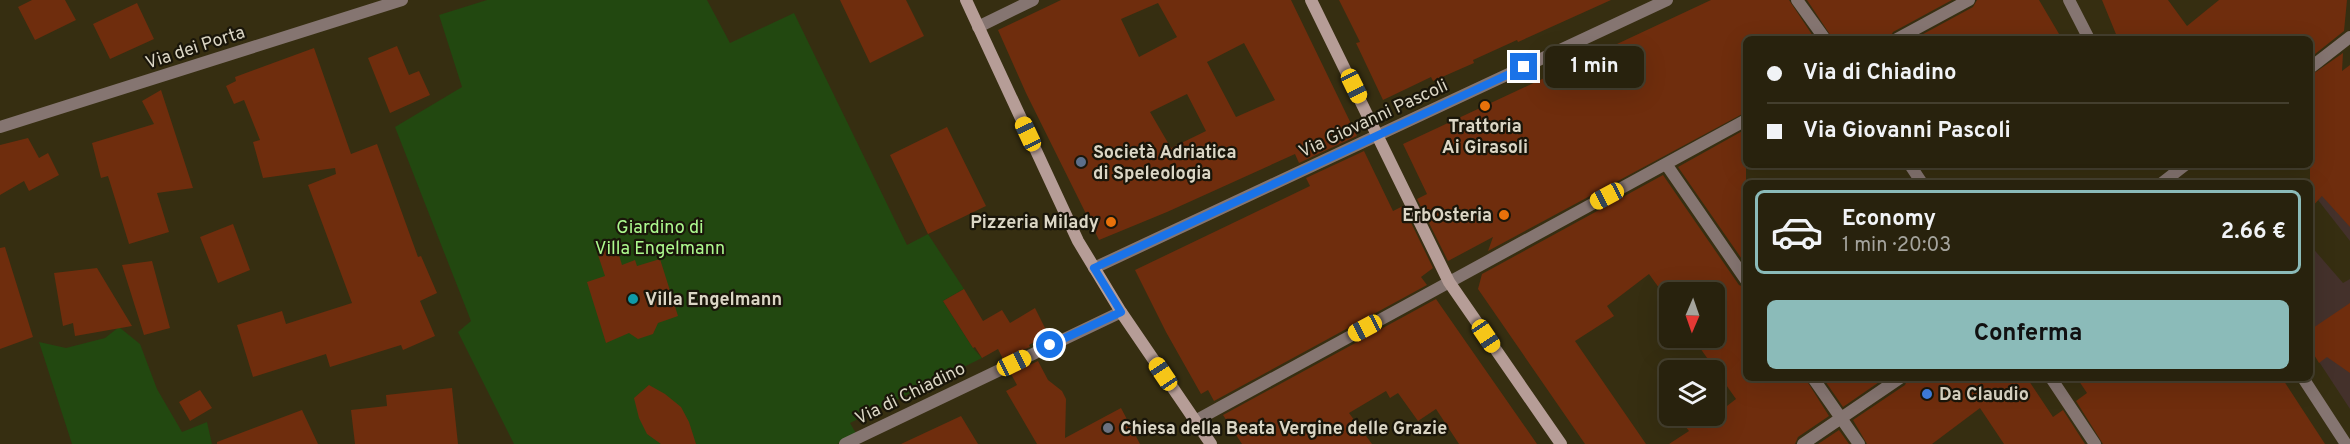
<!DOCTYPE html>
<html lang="it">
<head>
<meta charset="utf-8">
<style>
	body { margin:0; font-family:Overpass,sans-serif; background:#342f1b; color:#f1f3f6; height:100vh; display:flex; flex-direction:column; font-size:22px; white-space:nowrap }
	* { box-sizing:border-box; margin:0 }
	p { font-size:20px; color:#a5a49d }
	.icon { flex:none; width:33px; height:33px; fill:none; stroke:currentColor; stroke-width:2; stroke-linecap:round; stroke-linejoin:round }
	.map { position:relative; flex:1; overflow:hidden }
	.sheet { position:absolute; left:1743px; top:180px; width:570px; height:201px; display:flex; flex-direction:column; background:#28220d; border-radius:9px; box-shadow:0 6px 24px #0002,0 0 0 2px #443f2e }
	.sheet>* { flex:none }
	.hud { position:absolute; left:1743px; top:36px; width:570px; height:132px; border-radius:9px; box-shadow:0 6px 24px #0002,0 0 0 2px #443f2e; display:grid; align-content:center; height:132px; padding:0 24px; background:#28220d }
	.needle { width:39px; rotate:182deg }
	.fabs { position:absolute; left:1659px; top:282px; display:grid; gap:12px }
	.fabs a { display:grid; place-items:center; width:66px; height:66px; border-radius:9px; background:#28220d; box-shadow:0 6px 24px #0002,0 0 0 2px #443f2e; font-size:30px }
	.end { position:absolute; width:27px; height:27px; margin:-14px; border:8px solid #1a73e8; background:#fff; box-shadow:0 0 0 3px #fff }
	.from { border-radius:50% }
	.bubble { position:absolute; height:42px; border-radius:9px; background:#28220d; box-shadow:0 6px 24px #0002,0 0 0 2px #443f2e; font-size:20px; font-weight:700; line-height:42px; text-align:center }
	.car { position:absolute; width:18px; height:36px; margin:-18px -9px; border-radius:8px; box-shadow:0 0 4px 2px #0007; background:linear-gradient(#f5c518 24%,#345 0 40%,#f5c518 0 76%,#345 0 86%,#f5c518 0) }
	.hud b { display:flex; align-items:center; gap:21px; height:57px; font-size:22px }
	.hud b+b { border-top:2px solid #443f2e }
	.hud i { width:15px; height:15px; background:#f1f3f6 }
	ul { padding:10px 0 0; list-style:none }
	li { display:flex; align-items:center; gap:18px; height:84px; margin:0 12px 9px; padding:0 12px; border:3px solid transparent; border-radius:9px }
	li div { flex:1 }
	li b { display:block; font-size:22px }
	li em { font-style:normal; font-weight:700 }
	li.on { border-color:#8bbbb9 }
	li>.icon { width:54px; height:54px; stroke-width:1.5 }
	.button { display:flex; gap:12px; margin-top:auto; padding:12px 24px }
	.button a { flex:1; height:69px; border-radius:9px; background:#8bbbb9; color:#111; font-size:24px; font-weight:700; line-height:69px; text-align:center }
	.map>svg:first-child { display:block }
	.education { fill:#44312b }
	.green { fill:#224810 }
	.building { fill:#6f2d0d; fill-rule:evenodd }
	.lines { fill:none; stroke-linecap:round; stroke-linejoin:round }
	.pedestrian { stroke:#857571; stroke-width:12 }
	.minor { stroke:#857571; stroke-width:12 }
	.tertiary { stroke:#857571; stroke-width:12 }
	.secondary { stroke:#b69d97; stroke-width:12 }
	.route { stroke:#1a73e8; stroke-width:8 }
	.food-dot { fill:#e8710a; stroke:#1a160a; stroke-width:2 }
	.service-dot { fill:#5c6f8a; stroke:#1a160a; stroke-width:2 }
	.culture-dot { fill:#0f9aa8; stroke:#1a160a; stroke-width:2 }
	.shop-dot { fill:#3f7fe0; stroke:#1a160a; stroke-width:2 }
	.worship-dot { fill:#6b7280; stroke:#1a160a; stroke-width:2 }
	.labels { text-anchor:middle; stroke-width:4.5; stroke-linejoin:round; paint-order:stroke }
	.street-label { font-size:18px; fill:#dbd6c5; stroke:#1a160a }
	.poi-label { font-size:18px; font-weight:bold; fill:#dbd6c5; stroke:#1a160a; text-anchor:start }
	.park-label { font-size:18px; fill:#adf98e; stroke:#1a160a }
</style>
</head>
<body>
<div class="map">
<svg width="2350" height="444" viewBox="0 0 2350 444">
	<rect width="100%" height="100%" fill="#362e11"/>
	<path class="education" d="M2350,166V241L2318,200Z
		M2310,245L2343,283L2350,279V409L2310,348Z"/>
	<path class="green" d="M487,0H707L730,43L794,13L907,245L928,234L964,289L943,301L973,348L982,358L850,423L857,435L837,444H514L458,332L471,321L395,127L462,87L439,15Z
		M119,327L140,344L157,389L182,432L207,422L212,444H72L39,342L66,348L105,338Z"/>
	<path class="building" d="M32,0H65L76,20L35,40L18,7Z
		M840,0H906L924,36L870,63Z
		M1061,0H1291L1357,136L1299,163L1295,154L1167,212L1099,240L1026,93L998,30ZM1158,3L1177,37L1139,57L1121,19ZM1244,43L1275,100L1236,117L1207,62ZM1187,94L1206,131L1171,148L1150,112Z
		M1339,0H1611L1518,42L1517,40L1473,60L1474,63L1433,81L1431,77L1383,100L1356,43L1360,42Z
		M1711,0H1789L1815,39H1746V112L1488,251L1493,237L1448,261L1417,199L1427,194L1403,144Z
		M1807,0H1952L1893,32L1889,39H1833Z
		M1977,0H2039L2062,39H1914L1973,7Z
		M2102,0H2168L2187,26L2219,0H2347L2344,31L2310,58V39H2118Z
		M137,3L154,39L110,59L93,24Z
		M397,46L409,75L419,71L430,95L390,113L368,58Z
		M314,48L351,154L377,144L418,257L421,256L437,293L420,301L435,336L403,350L401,345L330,367L326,354L253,377L237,325L282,311L286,324L352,303L308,185L336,174L335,168L263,178L253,142L260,140L244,100L234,104L226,86L236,81L235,77Z
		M2343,53L2342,71L2350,65V227L2322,196L2310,209V76Z
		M161,90L193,188L157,193L169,232L129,244L108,176L101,178L92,143L154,124L142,101Z
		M947,127L986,206L928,234L890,155Z
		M1746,129V265L1678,167Z
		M28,138L39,158L48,153L59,175L29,191L24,181L0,195V145Z
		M1364,151L1393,211L1403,206L1433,268L1421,277L1427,285L1214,401L1208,390L1201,394L1166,332L1135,270L1310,186L1306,178Z
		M1663,175L1739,285L1746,288V378H1805L1829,416L1798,437L1795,444H1669L1689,431L1677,416H1714L1736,399L1693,338H1714V292H1662L1649,274L1607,306L1614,316L1575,341L1646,444H1585L1478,289L1482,274Z
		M233,224L250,270L218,283L200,237Z
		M616,245L622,265L635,260L637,266L660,259L678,316L658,323L653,334L638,339L629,333L606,343L587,282L605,276L597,252Z
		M5,247L33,337L0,349V248Z
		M152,261L170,328L144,335L122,265Z
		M97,268L132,326L75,336L73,323L63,326L54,273Z
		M964,289L983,321L1002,310L1010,323L1035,308L1048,334L1029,345L1030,347L1003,359L998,349L982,358L975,347L973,348L943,301Z
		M1436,299L1537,444H1459L1436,409L1418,421L1398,393L1390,398L1386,391L1349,413L1372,444H1242L1223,415Z
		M2350,303V373L2327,357L2319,363L2310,348V330Z
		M1038,361L1048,380L1062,391L1066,399L1065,438L1121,408L1140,444H1037L1006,391L1017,385L1011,374Z
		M1823,378H1885L1843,407Z
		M1908,378H2027L2053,417L2063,410L2085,444H2004L1980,408L1932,444H1867L1853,420L1905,385Z
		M2077,378H2282L2325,444H2103L2076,401L2087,393Z
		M649,385L665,394L681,407L689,422L696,444H661L647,434L639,418L634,398Z
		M452,388L458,444H355L351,410L387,406L386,395Z
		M200,390L212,408L190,421L179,402Z
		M302,410L318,444H217V442Z
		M961,416L978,444H901Z
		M1839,430L1849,444H1818Z"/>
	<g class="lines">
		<path class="pedestrian" d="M2069,0L2089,39"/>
		<path class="minor" d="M1797,0L1825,39
			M978,27L1033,0
			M1897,39L1969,0
			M2310,68L2350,37
			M0,127L402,0
			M1666,164L1746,280
			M1910,165L1922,183
			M2162,183L2185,165
			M1813,378L1859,444
			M2051,378L2095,444
			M2303,378L2346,444
			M1195,421L1746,120
			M845,444L1121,312
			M1803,444L1900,378"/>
		<path class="tertiary" d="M1094,268L1667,0"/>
		<path class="secondary" d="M966,0L1078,241L1121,312L1211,444
			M1311,0L1449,282L1561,444"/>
	</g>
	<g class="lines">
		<path class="route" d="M1050,345L1121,312L1094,268L1524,67"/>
	</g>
	<g class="food-dot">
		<circle cx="1485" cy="106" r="6"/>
		<circle cx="1504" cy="215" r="6"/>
		<circle cx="1111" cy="222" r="6"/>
	</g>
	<circle class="service-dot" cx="1081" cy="162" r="6"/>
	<circle class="culture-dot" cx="633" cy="299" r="6"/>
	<circle class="shop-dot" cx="1927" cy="394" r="6"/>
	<circle class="worship-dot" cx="1108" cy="428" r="6"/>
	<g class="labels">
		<g class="street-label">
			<text transform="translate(195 47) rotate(-18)" y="6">Via dei Porta</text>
			<text transform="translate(1373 118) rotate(-25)" y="6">Via Giovanni Pascoli</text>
			<text transform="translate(910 393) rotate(-26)" y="6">Via di Chiadino</text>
		</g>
		<g class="poi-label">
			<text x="1485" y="132" text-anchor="middle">Trattoria<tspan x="1485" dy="21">Ai Girasoli</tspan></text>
			<text x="1093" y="158">Società Adriatica<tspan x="1093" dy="21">di Speleologia</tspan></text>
			<text x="1492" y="221" text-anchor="end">ErbOsteria</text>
			<text x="1099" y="228" text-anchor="end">Pizzeria Milady</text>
			<text x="645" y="305">Villa Engelmann</text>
			<text x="1939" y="400">Da Claudio</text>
			<text x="1120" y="434">Chiesa della Beata Vergine delle Grazie</text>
		</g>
		<g class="park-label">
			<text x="660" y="233">Giardino di<tspan x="660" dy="21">Villa Engelmann</tspan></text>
		</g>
	</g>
</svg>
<div class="fabs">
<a><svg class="needle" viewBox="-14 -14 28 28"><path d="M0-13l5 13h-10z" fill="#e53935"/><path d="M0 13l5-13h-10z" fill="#a5a49d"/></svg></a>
<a><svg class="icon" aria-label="layers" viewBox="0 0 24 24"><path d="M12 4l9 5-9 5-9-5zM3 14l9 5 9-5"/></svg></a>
</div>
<i class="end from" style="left:1050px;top:345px"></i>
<i class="end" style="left:1524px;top:67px"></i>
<div class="bubble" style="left:1545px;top:46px;width:99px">1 min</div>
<i class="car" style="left:1354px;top:86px;rotate:154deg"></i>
<i class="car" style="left:1028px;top:134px;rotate:335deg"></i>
<i class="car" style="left:1607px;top:196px;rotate:242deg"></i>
<i class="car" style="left:1365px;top:328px;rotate:242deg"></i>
<i class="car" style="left:1486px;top:336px;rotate:146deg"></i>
<i class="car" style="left:1014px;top:363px;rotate:64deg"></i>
<i class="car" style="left:1163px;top:374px;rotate:326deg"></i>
<div class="hud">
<b><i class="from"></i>Via di Chiadino</b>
<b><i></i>Via Giovanni Pascoli</b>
</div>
<section class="sheet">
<ul>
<li class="on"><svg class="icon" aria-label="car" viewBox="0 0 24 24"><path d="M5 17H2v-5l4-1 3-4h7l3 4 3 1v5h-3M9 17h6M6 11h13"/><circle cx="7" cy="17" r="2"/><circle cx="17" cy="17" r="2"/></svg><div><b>Economy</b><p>1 min · 20:03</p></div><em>2.66 €</em></li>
</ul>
<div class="button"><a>Conferma</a></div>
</section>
</div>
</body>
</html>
